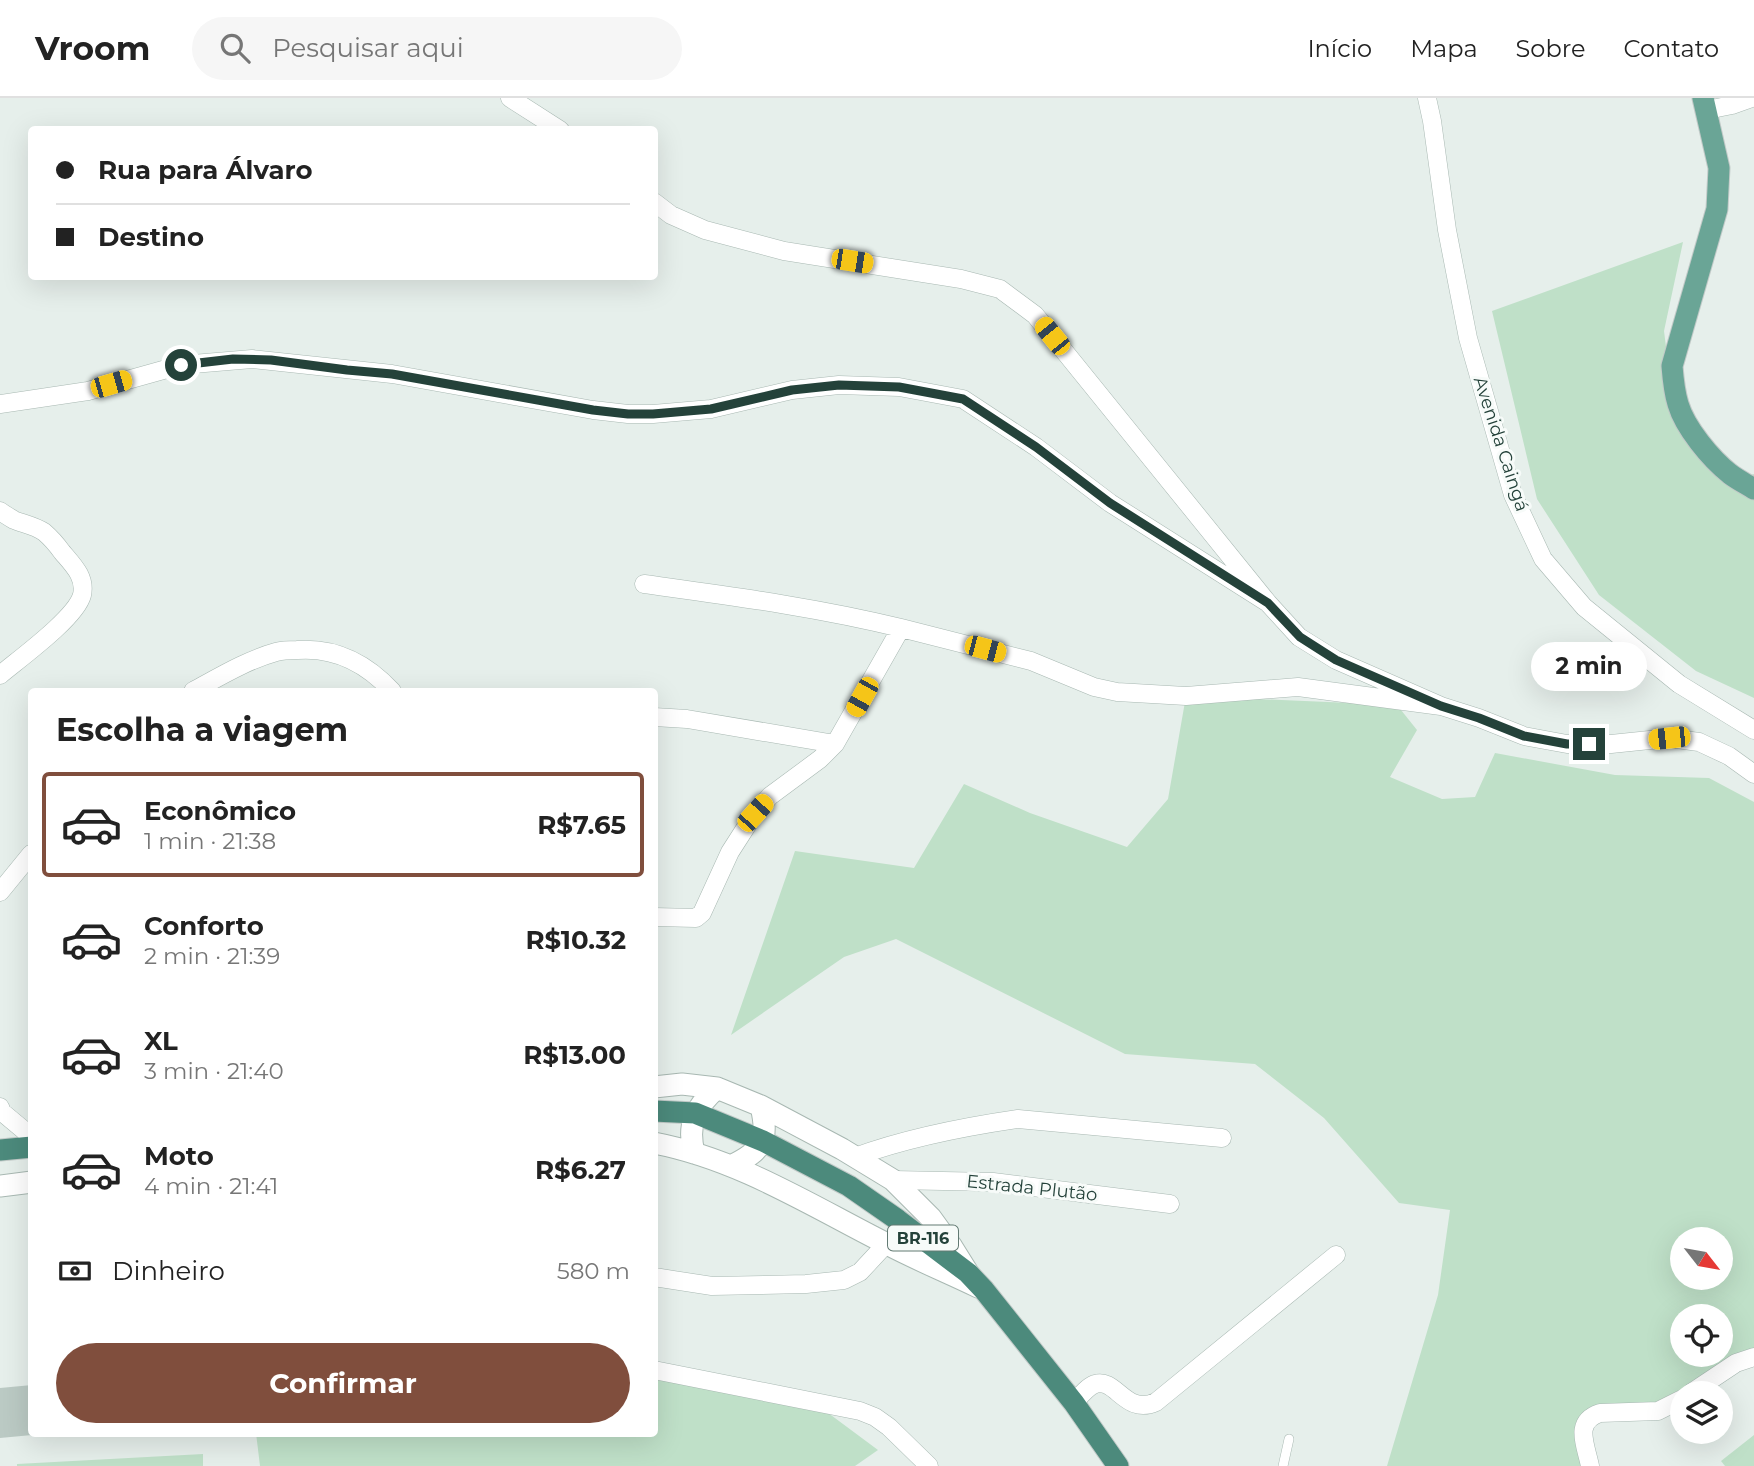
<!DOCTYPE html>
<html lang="pt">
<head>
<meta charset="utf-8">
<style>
	body { margin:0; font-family:Montserrat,sans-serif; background:#f6f6f6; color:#222; height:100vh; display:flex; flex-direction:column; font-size:26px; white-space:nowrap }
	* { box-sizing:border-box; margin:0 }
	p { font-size:23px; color:#767676 }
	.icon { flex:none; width:38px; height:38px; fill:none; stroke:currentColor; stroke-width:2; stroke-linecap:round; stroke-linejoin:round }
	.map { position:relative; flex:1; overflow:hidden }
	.details { position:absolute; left:28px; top:590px; width:630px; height:749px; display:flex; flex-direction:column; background:#fff; border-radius:7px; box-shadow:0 7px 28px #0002 }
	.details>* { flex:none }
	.banner { position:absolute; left:28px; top:28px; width:630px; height:154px; border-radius:7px; box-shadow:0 7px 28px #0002; display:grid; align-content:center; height:154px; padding:0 28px; background:#fff }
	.needle { width:46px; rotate:121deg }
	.tools { position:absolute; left:1670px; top:1129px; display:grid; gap:14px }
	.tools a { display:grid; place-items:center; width:63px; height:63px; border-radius:50%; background:#fff; box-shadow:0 7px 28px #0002; font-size:35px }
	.end { position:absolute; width:32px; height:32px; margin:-16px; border:9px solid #24423a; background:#fff; box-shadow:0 0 0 4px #fff }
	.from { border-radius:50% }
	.bubble { position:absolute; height:49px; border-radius:24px; background:#fff; box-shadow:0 7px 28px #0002; font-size:23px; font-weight:700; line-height:49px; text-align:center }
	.car { position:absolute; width:21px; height:42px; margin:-21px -10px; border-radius:9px; box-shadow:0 0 5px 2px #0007; background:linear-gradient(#f5c518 24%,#345 0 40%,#f5c518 0 76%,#345 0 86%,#f5c518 0) }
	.banner b { display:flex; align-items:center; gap:24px; height:66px; font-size:26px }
	.banner b+b { border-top:2px solid #e0e0e0 }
	.banner i { width:18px; height:18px; background:#222 }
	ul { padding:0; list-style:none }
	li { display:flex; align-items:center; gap:21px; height:105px; margin:0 14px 10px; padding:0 14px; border:4px solid transparent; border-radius:7px }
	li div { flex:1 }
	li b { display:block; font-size:26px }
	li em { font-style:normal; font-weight:700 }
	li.active { border-color:#804e3d }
	li>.icon { width:63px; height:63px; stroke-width:1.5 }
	h2 { padding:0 28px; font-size:32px; line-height:84px }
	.pay { display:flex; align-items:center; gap:18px; height:77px; padding:0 28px; font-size:26px }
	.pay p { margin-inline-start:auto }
	.button { display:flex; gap:14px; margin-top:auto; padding:14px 28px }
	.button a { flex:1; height:80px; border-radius:42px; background:#804e3d; color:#fff; font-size:28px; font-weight:700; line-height:80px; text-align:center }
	header { display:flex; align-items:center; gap:42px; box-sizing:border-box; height:98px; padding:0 35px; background:#fff; border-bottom:2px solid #e0e0e0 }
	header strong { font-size:33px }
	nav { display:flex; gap:38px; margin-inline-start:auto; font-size:24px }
	.search { width:490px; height:63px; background:#f6f6f6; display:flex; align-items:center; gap:18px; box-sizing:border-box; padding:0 24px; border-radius:38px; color:#767676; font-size:26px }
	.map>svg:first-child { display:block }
	.green { fill:#bfe0c8; fill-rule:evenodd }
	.building { fill:#bbcac4 }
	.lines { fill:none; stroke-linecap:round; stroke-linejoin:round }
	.service-casing { stroke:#a8b8b2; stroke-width:10 }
	.minor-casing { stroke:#a8b8b2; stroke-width:19 }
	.tertiary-casing { stroke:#a8b8b2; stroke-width:23 }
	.primary-casing { stroke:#c2cac8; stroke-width:23 }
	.trunk-casing { stroke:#c2cac8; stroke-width:23 }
	.service { stroke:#fff; stroke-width:9 }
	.minor { stroke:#fff; stroke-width:18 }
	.tertiary { stroke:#fff; stroke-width:21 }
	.primary { stroke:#6aa596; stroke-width:21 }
	.trunk { stroke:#4c8a7c; stroke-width:21 }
	.route { stroke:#24423a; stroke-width:9 }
	.labels { text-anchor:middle; stroke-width:6; stroke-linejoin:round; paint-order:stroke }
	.shield { fill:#f7fbf9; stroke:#637a73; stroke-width:2 }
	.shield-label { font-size:16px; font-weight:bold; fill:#24423a }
	.street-label { font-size:18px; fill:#24423a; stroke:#f7fbf9 }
</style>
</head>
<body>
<header>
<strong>Vroom</strong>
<div class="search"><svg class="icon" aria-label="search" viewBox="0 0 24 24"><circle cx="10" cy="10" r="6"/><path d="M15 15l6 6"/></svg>Pesquisar aqui</div>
<nav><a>Início</a><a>Mapa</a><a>Sobre</a><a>Contato</a></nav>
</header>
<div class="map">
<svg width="1754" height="1368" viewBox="0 0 1754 1368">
	<rect width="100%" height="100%" fill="#e6efeb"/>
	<path class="green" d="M1683,144L1664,233L1670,280L1700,346L1750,377L1754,376V600L1696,573L1599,497L1537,401L1492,213Z
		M1186,598L1397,607L1417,632L1390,679L1442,701L1475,699L1495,655L1615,677L1709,680L1754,704V1251L1733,1258L1652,1310L1597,1308L1582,1368H1387L1438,1197L1450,1112L1399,1105L1324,1020L1255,966L1125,956L896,841L844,859L731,937L795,753L914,770L964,686L1030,715L1127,749L1168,701ZM1682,1141H1720V1180H1682ZM1682,1218H1720V1256H1682Z
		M655,1274L812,1303L878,1352L855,1368H260L256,1335H654Z
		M1754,1337V1368H1725L1721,1363Z
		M203,1356V1368H17V1366Z"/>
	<path class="building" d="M32,1287V1337L0,1340V1290Z"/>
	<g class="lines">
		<defs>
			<path id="service" d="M1283,1368L1289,1341"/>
			<path id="minor" d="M510,0L560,32
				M1427,0L1432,23L1447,132L1468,240L1513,397L1543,461L1584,509L1679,586L1754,632
				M1707,12L1732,7L1752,0
				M654,104L671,117L705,132L784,153L961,181L1000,191L1035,217L1268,505L1299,539L1336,562L1441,608
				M0,306L88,293L181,267L252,261L392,276L593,312L628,316H653L711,311L792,292L839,287L899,289L963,301L1036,349L1110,405L1268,505
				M0,413C4,416 9,419 14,422C24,426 35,428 44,434C51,440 57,447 62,454C73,467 86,479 82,497C76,520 19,561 0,577
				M644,486C730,498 816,509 901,530L835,646L820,661L770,698L755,715L730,754L702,815L696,820L654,819
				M901,530L1031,563L1094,589L1117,594L1186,598L1298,589L1441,608L1479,620L1524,638L1567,646H1611L1669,640L1699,644L1729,658L1754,676
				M193,593C219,579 247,562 276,554C283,552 291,552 297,552C335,549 367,566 392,593
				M654,619L687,621L835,646
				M0,794L31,756
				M0,1009L2,1014L32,1039
				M855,1059C907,1040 963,1029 1018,1021L1222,1040
				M893,1082L993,1084L1170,1106
				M654,1179L712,1188L806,1186L844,1182L860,1174L886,1146
				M654,1272L860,1313L875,1319L889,1329L929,1368
				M1691,1295L1736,1265L1754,1259
				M1074,1305C1080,1298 1087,1289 1095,1286C1116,1279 1125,1318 1156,1304L1336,1157
				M1590,1368C1586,1347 1573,1324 1600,1315L1658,1313L1682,1301"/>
			<path id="tertiary" d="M654,989L682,986L717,990L761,1008L842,1051L893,1082L931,1120L952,1149L967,1173
				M654,1045C738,1061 810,1107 885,1145C915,1161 947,1174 978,1189
				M694,1055C687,1026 695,1009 717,990
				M733,1067C763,1052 769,1042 761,1008
				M0,1088L32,1084"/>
			<path id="primary" d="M1703,0L1719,70L1717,111L1672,268C1673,281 1674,293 1678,306C1685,330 1711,361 1730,376C1738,382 1746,386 1754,391"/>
			<path id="trunk" d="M654,1013L695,1015L763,1043L849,1088L898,1122L968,1175L984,1192L1074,1305L1118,1368
				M0,1052L32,1049"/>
		</defs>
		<use href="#service" class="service-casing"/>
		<use href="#minor" class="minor-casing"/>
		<use href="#tertiary" class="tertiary-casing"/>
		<use href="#primary" class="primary-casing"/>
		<use href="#trunk" class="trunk-casing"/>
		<use href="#service" class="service"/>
		<use href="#minor" class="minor"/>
		<use href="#tertiary" class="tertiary"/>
		<use href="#primary" class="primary"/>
		<use href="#trunk" class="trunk"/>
	</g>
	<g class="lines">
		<path class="route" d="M181,267L233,261L271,262L347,272L392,276L593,312L628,316H653L711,311L792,292L839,287L899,289L963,301L1036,349L1110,405L1268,505L1300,539L1336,562L1441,608L1479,620L1524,638L1567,646H1589"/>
	</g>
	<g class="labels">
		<rect class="shield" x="888" y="1127.5" width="70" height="25" rx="5"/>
		<g class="shield-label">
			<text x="923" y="1146">BR-116</text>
		</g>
		<g class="street-label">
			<text transform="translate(1501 346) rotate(72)" y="6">Avenida Caingá</text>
			<text transform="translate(1032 1090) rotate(6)" y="6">Estrada Plutão</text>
		</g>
	</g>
</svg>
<div class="tools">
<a><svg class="needle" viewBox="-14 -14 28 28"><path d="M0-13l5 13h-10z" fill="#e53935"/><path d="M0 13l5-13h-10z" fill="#767676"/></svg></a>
<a><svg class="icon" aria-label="locate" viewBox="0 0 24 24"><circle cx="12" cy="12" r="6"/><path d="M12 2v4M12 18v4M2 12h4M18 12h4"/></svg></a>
<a><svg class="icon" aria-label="layers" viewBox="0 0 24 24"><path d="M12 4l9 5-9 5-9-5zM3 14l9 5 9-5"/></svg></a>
</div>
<i class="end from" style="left:181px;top:267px"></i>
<i class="end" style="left:1589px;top:646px"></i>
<div class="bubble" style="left:1531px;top:544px;width:116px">2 min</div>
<i class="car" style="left:852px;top:163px;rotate:99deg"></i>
<i class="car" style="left:1052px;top:238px;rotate:321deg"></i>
<i class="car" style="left:111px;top:286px;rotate:74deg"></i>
<i class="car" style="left:985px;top:551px;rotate:105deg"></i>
<i class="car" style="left:862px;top:599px;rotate:209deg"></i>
<i class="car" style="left:1669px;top:640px;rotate:264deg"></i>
<i class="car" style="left:755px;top:715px;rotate:42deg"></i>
<div class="banner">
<b><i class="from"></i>Rua para Álvaro</b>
<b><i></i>Destino</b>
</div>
<section class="details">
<h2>Escolha a viagem</h2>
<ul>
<li class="active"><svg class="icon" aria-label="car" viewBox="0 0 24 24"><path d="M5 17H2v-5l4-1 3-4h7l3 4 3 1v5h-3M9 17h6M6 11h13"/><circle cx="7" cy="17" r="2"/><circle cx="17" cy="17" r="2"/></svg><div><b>Econômico</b><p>1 min · 21:38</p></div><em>R$7.65</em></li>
<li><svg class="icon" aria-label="car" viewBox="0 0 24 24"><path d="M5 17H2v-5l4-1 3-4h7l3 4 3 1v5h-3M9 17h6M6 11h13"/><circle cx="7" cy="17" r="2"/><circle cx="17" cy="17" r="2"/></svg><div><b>Conforto</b><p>2 min · 21:39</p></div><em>R$10.32</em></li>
<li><svg class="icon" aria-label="car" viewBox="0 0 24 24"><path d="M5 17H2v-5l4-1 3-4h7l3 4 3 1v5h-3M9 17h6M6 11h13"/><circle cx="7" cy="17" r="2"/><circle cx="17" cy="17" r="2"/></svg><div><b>XL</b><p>3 min · 21:40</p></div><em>R$13.00</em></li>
<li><svg class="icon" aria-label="car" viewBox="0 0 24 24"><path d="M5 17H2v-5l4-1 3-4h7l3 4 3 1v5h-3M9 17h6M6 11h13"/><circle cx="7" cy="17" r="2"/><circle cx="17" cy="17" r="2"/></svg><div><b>Moto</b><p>4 min · 21:41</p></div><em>R$6.27</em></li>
</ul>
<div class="pay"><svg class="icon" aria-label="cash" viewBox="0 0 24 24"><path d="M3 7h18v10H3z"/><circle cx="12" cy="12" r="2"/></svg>Dinheiro<p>580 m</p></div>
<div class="button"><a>Confirmar</a></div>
</section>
</div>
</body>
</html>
